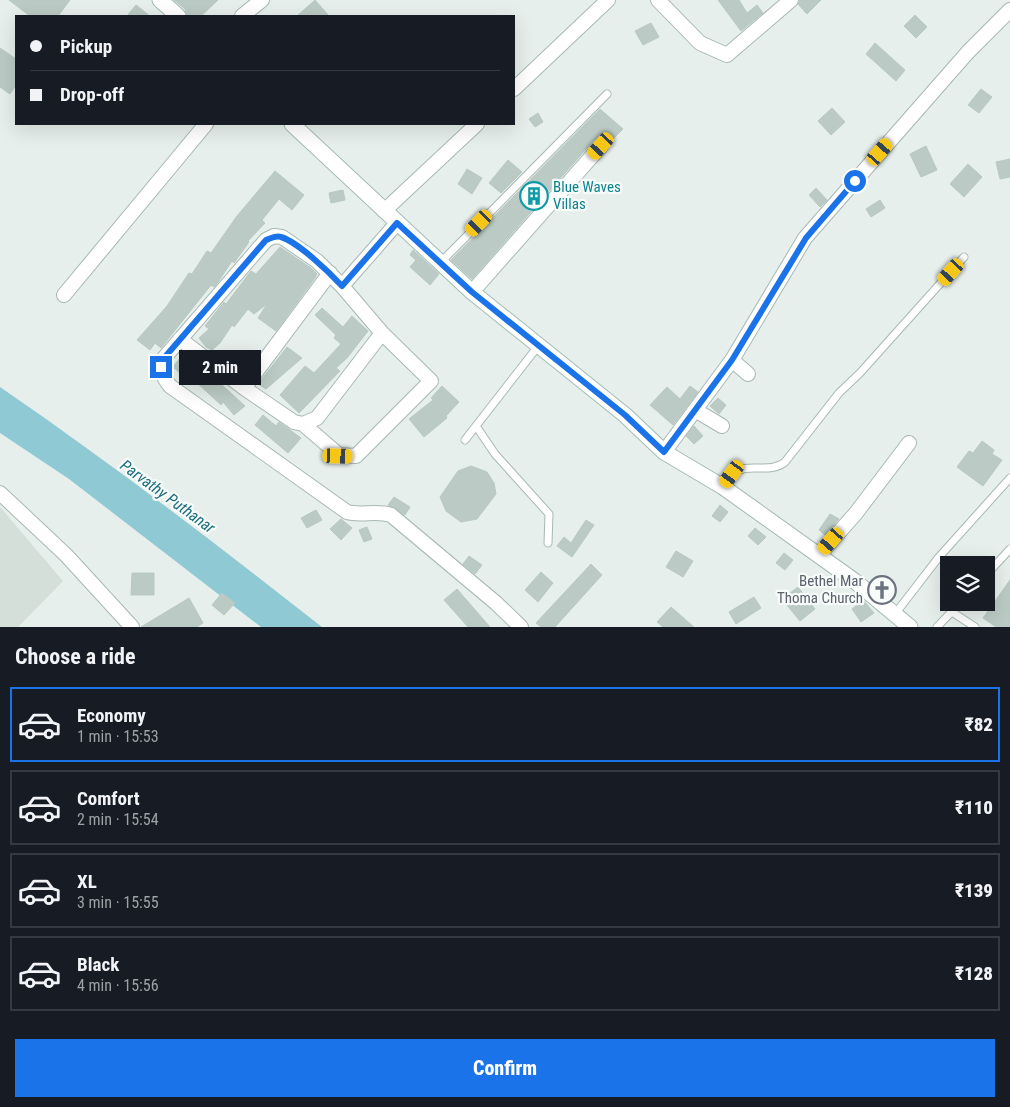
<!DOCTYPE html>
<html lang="en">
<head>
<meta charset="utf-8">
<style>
	body { margin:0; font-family:"Roboto Condensed",sans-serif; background:#20242c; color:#f1f3f6; height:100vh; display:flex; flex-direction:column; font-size:19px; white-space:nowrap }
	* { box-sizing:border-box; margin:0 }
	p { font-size:16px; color:#9ea1a6 }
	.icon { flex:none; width:28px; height:28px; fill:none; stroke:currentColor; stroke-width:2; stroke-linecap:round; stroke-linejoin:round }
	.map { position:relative; height:627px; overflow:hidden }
	.sheet { display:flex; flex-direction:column; background:#171b24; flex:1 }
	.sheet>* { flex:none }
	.top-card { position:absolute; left:15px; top:15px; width:500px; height:110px; border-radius:0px; box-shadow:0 5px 20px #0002; display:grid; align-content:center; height:110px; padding:0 15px; background:#171b24 }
	.tools { position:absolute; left:940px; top:556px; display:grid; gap:10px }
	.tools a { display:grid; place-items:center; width:55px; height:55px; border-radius:0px; background:#171b24; box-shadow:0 5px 20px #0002; font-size:25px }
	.end { position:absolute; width:22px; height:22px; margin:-11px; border:6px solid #1a73e8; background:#fff; box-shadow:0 0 0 2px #fff }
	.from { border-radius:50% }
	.bubble { position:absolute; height:35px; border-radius:0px; background:#171b24; box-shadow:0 5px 20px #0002; font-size:16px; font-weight:800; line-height:35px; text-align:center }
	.car { position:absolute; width:15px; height:30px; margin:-15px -8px; border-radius:6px; box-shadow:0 0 4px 1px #0007; background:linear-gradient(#f5c518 24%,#345 0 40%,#f5c518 0 76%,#345 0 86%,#f5c518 0) }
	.top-card b { display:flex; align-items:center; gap:18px; height:48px; font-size:19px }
	.top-card b+b { border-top:1px solid #363941 }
	.top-card i { width:12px; height:12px; background:#f1f3f6 }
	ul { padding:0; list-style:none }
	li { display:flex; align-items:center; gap:15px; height:75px; margin:0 10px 8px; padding:0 5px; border:2px solid #363941; border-radius:0px }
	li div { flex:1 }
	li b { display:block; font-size:19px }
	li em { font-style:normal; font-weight:800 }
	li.active { border-color:#1a73e8 }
	li>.icon { width:45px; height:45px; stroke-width:1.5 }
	h2 { padding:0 15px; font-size:22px; line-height:60px }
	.primary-button { display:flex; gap:10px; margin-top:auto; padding:10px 15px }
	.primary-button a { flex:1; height:58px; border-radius:0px; background:#1a73e8; color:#fff; font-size:20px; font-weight:800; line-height:58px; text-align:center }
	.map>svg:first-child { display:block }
	.built { fill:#d4dfda }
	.water { fill:#8ec9d4 }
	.building { fill:#bbcac4; stroke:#b8c9c2 }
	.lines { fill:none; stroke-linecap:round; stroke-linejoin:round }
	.lane-casing { stroke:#a8b8b2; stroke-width:9 }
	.street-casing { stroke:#a8b8b2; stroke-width:16 }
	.secondary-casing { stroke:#a4bbb3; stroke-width:17 }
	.lane { stroke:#fff; stroke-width:7 }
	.street { stroke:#fff; stroke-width:14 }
	.secondary { stroke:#fff; stroke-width:15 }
	.route { stroke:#1a73e8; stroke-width:6 }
	.labels { text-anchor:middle; stroke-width:4.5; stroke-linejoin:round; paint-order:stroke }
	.culture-label { font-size:15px; fill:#0d838f; stroke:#f7fbf9; text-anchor:start }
	.worship-label { font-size:15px; fill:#5b616d; stroke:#f7fbf9; text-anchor:end }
	.water-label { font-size:16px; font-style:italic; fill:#1c6f80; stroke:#f7fbf9 }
</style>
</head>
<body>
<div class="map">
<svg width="1010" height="627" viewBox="0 0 1010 627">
	<rect width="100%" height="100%" fill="#e6efeb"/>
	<path class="built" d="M0,507L63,581L18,627H0Z"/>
	<path class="water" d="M0,387C111,463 216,544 322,627H261L69,479L0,433Z"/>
	<path class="building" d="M9,0H70L58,16H30Z
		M174,0H218L201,16H187L185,9Z
		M315,0L329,16H297Z
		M718,0H739L747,13L757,5L763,13L741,31Z
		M800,0H821L807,14L798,4Z
		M136,5L150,16H127Z
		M915,15L927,27L916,38L904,26Z
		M651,23L659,37L643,45L635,31Z
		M875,43L905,70L896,81L866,54Z
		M0,48L16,59V85L10,94L0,87Z
		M981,89L992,97L979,113L968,105Z
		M832,108L845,122L831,135L818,121Z
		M600,109L623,129L609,143L602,137L594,140L472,279L451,260Z
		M538,113L543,122L535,127L529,119Z
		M926,146L937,170L921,177L910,154Z
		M1010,159V177L1000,179L996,162Z
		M508,160L522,172L501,193L489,183Z
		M968,164L982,177L964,197L950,184Z
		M467,169L482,178L472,194L458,184Z
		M275,171L304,195L292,210L279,199L262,220L265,223L248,241L249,242L234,263L232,261L218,282L214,287L211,285L161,348L155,343L150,350L137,340L167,306L189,273L192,274L207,251L211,253L237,216Z
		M816,188L827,200L820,207L809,195Z
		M343,190L345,200L331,203L329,193Z
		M880,200L885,208L871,217L866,209Z
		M280,247L311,268L317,274L315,278L276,331L258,318L267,304L254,314L248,309L234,327L232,325L220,343L212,350L206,347L199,338L209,329L205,326L224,302L226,304L251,271L256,274Z
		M413,250L439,274L430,285L410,267L416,260L410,255Z
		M322,308L343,327L352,316L368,331L347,358L336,368L340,371L299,413L280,395L305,366L314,373L341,344L334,338L336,335L315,315Z
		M287,347L302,358L266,389L258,384Z
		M184,353L198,363L245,406L234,415L223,402L221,405L194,380L191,383L173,367Z
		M234,353L244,360L238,369L228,362Z
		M442,386L459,402L446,416L447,418L424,437L409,419L433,400L431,398Z
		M690,386L698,392L673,425L650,405L667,387L680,399Z
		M718,398L726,405L719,414L710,406Z
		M263,415L276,426L279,422L301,438L288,453L255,425Z
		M694,426L703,436L694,444L686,436Z
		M982,441L994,450L992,454L1002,460L983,486L957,467L969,451L973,453Z
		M471,466L487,472L494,483L496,494L477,519L461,522L446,511L440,497L458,471Z
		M394,497L410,507L405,515L388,505Z
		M720,505L728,512L720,522L712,516Z
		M316,510L322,520L307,528L301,518Z
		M830,514L839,519L825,535L819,530Z
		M341,519L352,528L341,540L330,529Z
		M586,520L594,525L572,557L557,546L564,537L571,543Z
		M367,527L372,539L364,542L359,530Z
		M755,528L766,537L758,545L748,536Z
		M676,551L693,561L683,577L666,567Z
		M784,553L793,560L785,570L776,563Z
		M469,556L482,565L475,574L463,564Z
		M591,564L602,575L555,627H541L536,623Z
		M541,572L553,583L538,602L525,590Z
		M132,573H154V595H131Z
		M1010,580V627H996L983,618Z
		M798,587L815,609L800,621L782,599Z
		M457,589L490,627H468L444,600Z
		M222,593L235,603L224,615L212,605Z
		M754,597L761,608L736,624L729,612Z
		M189,598L203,623L197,627H141Z
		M863,600L874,613L861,622L852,609Z
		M671,607L694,627H663L657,622Z"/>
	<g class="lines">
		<defs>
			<path id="lane" d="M440,263L607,94
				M476,426L495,454L549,514L548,543
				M465,440L539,345
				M723,487C726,483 729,477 732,474C748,461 769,475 785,462L839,393L860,373L964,257
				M986,575L1010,549
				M952,612L975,627
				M895,614L939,557L1010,478
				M937,627L961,602"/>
			<path id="street" d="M658,0L700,43L727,55L791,0
				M242,16L262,0
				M514,89L608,0
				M384,211L477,124
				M342,286L397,223
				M472,292L601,146
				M64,295L206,124
				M180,339L244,388L294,422L303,424L317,418L382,333
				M732,360L748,374
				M244,388L330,273
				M695,410L722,426
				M303,424L339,455L356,456L431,381L382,333L342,286L317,261L282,237L274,236L266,240L164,358C160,370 162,376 170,386L347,512C362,516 376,510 391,515L496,603L521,627
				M664,452L732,360L805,238L968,52L1010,10
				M0,493L66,555L132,627
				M819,555L856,513L909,443"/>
			<path id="secondary" d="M160,0L178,16
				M292,124L472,292L625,415L664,452L723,487L856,582L910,627"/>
		</defs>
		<use href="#lane" class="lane-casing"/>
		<use href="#street" class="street-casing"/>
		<use href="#secondary" class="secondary-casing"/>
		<use href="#lane" class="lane"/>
		<use href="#street" class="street"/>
		<use href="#secondary" class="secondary"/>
	</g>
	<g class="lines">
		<path class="route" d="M161,367L164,358L266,240C271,238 276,235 281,237C298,242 330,273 342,286L397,223L472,292L625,415L664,452L732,360L806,238L855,181"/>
	</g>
	<defs>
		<symbol id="building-ring" viewBox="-11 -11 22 22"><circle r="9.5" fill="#f7fbf9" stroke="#0f9aa8" stroke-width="1.5"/><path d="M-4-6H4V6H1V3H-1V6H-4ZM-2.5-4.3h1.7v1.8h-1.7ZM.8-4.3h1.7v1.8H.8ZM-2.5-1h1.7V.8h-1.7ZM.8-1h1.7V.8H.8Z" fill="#0f9aa8"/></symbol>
		<symbol id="church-ring" viewBox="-11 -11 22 22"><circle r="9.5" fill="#f7fbf9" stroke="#6b7280" stroke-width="1.5"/><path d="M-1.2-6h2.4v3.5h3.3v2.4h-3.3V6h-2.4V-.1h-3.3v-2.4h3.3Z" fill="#6b7280"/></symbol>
	</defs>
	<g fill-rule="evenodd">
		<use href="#building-ring" x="518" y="180" width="32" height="32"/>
		<use href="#church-ring" x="866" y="574" width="32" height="32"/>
	</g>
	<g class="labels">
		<g class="culture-label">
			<text x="553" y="192">Blue Waves<tspan x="553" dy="17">Villas</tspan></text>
		</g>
		<g class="worship-label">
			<text x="863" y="586">Bethel Mar<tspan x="863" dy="17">Thoma Church</tspan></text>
		</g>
		<g class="water-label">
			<text transform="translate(168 496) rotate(36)" y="6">Parvathy Puthanar</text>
		</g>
	</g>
</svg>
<div class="tools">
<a><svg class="icon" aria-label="layers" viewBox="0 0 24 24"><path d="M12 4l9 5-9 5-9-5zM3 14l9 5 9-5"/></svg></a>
</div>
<i class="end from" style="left:855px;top:181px"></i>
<i class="end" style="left:161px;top:367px"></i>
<div class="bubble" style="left:179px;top:350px;width:82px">2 min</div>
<i class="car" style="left:601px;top:146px;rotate:222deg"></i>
<i class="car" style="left:880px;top:152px;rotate:41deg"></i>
<i class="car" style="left:479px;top:223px;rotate:224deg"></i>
<i class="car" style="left:951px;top:272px;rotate:222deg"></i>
<i class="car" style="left:338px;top:456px;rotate:92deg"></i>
<i class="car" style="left:732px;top:474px;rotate:216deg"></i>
<i class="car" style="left:831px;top:541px;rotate:221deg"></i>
<div class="top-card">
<b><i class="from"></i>Pickup</b>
<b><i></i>Drop-off</b>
</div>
</div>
<section class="sheet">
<h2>Choose a ride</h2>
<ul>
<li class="active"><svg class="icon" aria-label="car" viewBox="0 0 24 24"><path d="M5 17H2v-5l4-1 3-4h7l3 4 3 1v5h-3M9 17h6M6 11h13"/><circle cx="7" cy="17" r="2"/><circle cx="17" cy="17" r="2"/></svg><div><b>Economy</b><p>1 min · 15:53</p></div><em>₹82</em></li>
<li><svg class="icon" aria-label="car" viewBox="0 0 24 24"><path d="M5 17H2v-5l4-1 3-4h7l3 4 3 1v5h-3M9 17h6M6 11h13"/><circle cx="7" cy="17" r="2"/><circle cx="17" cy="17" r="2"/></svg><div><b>Comfort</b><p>2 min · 15:54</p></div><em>₹110</em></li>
<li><svg class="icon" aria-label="car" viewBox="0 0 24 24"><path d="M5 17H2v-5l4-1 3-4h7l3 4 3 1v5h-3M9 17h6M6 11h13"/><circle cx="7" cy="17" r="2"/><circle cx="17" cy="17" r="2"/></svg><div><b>XL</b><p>3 min · 15:55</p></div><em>₹139</em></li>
<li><svg class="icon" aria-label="car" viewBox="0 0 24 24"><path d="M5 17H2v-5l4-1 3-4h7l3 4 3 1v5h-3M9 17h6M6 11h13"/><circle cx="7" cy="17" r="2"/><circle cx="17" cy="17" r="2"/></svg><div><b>Black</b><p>4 min · 15:56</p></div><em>₹128</em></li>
</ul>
<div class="primary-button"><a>Confirm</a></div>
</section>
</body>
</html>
